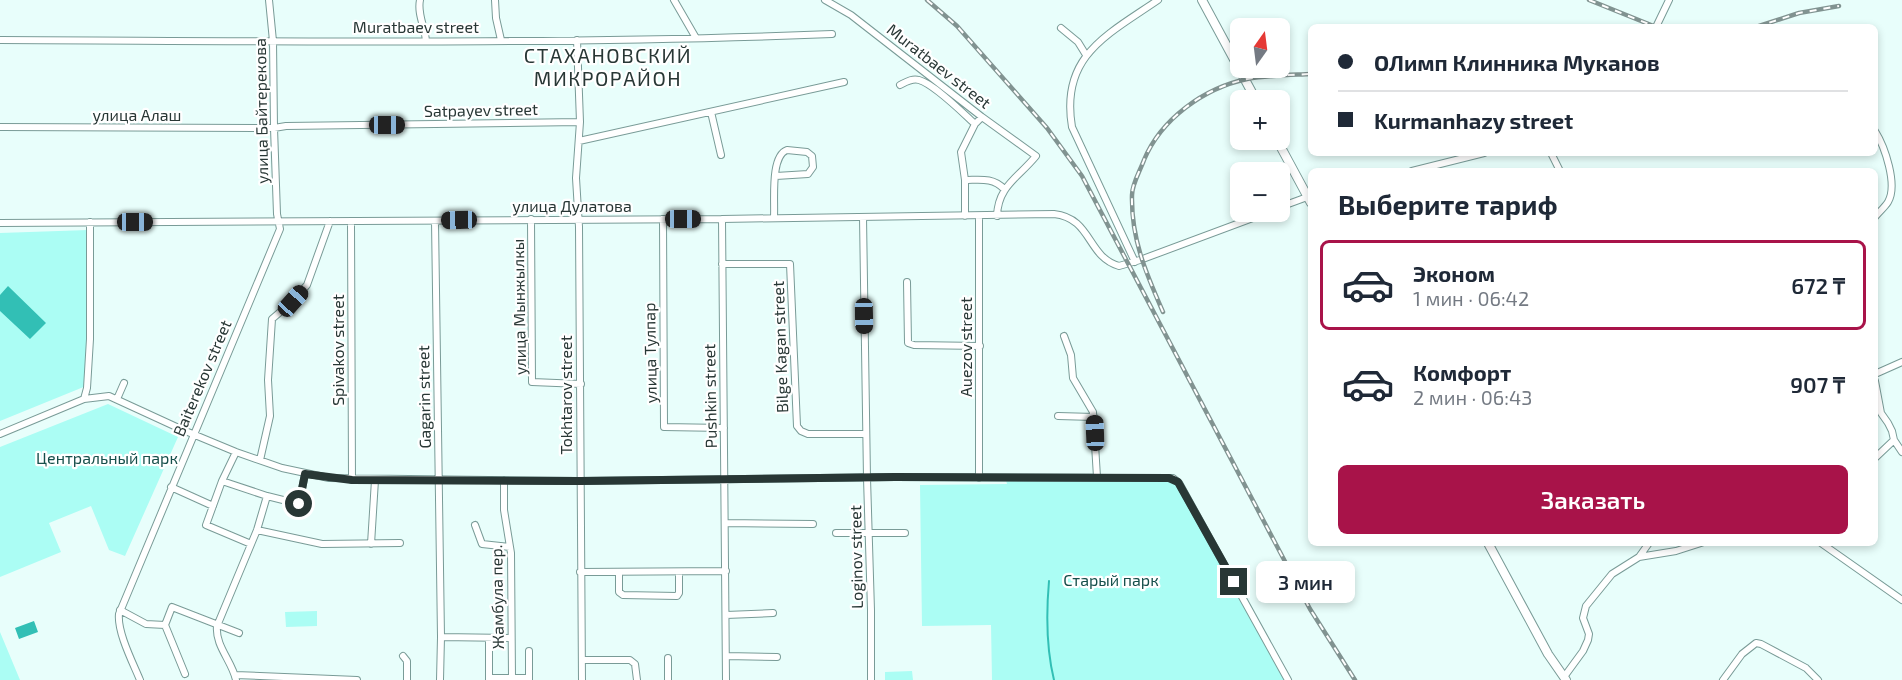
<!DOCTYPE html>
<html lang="ru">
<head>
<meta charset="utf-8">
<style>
	body { margin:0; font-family:"Exo 2",sans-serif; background:#f2f2f3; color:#1f2937; height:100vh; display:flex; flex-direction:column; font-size:22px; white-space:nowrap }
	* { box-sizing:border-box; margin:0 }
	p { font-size:20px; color:#747a83 }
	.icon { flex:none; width:33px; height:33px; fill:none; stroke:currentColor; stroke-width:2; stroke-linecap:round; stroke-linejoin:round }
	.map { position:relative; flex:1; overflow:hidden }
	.details { position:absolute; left:1308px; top:168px; width:570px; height:378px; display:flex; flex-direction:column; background:#fff; border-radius:9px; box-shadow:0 3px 9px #0003 }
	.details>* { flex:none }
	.banner { position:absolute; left:1308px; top:24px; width:570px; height:132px; border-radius:9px; box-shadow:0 3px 9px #0003; display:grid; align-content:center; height:132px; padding:0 30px; background:#fff }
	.needle { width:39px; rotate:14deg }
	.fabs { position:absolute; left:1230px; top:18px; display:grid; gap:12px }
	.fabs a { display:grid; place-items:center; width:60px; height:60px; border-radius:9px; background:#fff; box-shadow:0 3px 9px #0003; font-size:30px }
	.end { position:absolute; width:27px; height:27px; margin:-14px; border:8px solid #283735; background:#fff; box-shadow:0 0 0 3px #fff }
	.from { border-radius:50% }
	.bubble { position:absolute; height:42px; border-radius:9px; background:#fff; box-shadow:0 3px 9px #0003; font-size:20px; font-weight:600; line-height:42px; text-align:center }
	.car { position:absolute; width:18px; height:36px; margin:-18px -9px; border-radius:8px; box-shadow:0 0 4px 2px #0007; background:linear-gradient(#222 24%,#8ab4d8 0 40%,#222 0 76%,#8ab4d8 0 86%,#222 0) }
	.banner b { display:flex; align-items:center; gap:21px; height:57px; font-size:22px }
	.banner b+b { border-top:2px solid #e0e1e3 }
	.banner i { width:15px; height:15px; background:#1f2937 }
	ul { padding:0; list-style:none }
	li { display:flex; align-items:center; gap:18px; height:90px; margin:0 12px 9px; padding:0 18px; border:3px solid transparent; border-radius:9px }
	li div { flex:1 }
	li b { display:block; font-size:22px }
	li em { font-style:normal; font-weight:600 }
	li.current { border-color:#a81349 }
	li>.icon { width:54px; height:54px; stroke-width:1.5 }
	h2 { padding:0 30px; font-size:27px; line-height:72px }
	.cta { display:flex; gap:12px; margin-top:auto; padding:12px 30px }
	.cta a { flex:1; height:69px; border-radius:9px; background:#a81349; color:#fff; font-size:24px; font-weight:600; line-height:69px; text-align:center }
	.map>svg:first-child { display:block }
	.green { fill:#abfdf4 }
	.water { fill:#32bfb5 }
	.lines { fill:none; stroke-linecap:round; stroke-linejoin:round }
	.stream { stroke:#32bfb5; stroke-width:2 }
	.street-casing { stroke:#799b97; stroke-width:8 }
	.secondary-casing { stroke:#799b97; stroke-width:10 }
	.street { stroke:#fff; stroke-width:6 }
	.secondary { stroke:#fff; stroke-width:8 }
	.rail-casing { stroke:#819391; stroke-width:4.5 }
	.rail { stroke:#fff; stroke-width:2; stroke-dasharray:7; stroke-linecap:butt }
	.route { stroke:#283735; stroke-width:8 }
	.labels { text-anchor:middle; stroke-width:4.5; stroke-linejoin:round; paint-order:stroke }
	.street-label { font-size:16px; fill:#283735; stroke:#fff }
	.park-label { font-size:16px; fill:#164f4b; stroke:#fff }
	.quarter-label { font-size:20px; letter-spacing:1.5px; fill:#283735; stroke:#fff }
</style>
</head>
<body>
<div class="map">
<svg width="1902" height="680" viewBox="0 0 1902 680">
	<rect width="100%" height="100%" fill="#e8fefb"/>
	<path class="green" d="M88,230L89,342L86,386L0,421V233Z
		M108,404L178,437L125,556L109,550L91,506L49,523L61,552L0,577V447Z
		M1006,480L1175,481L1214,548L1284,680H992L991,625L922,626L920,485L1007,484Z
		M317,611V626L286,627L285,612Z
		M0,632L20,680H0Z
		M912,671L913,680H885V672Z"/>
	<path class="water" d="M8,286L46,323L30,339L0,311V295Z
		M34,621L38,632L19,639L15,628Z"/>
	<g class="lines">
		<path class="stream" d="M1049,581C1046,615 1046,647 1054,680"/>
		<defs>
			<path id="street" d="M420,0C417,14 425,27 426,41
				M495,0L496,18L501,40
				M674,0L696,38
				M825,0L851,15L982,117L1036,156C1018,178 998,186 997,216
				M1656,27L1669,0
				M1061,28L1078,42L1086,55
				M0,40C277,41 555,45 832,34
				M577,40L580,122L576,178L579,227L582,680
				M900,85C906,82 912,78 919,80C934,84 963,113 975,124
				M711,112L721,155
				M0,127L274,128L286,126L580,122
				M1875,131C1885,147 1898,185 1888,202C1885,207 1879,212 1875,217
				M579,141L844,82
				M1551,153L1560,171
				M1412,171L1484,153
				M965,180C979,180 993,177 1004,189
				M1280,207L1310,196
				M965,216V180L961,152L975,124L982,117
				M979,216V478
				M774,217C775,201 770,156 787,150L807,152L812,156L813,167L808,174L776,176
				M863,217L867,478L871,610V680
				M531,219L532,382L581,384
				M663,219L664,427L724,428
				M722,219L726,680
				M351,221L352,480
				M435,221L441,637L440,680
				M0,223L722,219L1054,214C1092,218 1087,257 1119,266L1140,260L1269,212
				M1135,262L1072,127C1060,56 1107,35 1158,0
				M722,264H790L797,426L801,431L808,434H866
				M907,282L908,343L914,345L980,346
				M1064,336L1071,355L1073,378L1093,412L1097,477
				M1875,374L1902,362
				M1875,381L1881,413L1888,423L1892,431L1894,440L1902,452
				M84,399L87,388L90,339V222
				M117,399L124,383
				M1058,416L1094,417
				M0,434L84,399L109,396L183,430L236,452L282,468L329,478L580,481L895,477L1173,478L1179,483L1288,680
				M236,452L222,481L206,525L251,544
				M1875,458L1894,440
				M260,460L270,416L268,380L272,319L293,301L307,285L330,221
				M504,480V510L511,553L512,678
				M222,481L267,496L299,504L305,474
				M171,487L213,506
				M725,523L813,524
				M475,525L482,544L510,547
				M257,530L322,544L400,543
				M836,533H905
				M1821,543L1902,600
				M371,544L375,480
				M1639,557L1649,543
				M580,572L726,571
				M619,572V592L623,595L677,596L679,593V572
				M120,610L146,624L165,625
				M726,615L773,613
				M441,637L511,638
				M489,638V680
				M403,656L407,661V680
				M726,656L777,657
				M582,660H630L635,664L637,680
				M185,674L165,625L172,607L239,633
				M235,675L357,680
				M1564,677L1583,651L1588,640L1589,634L1583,618L1586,606L1612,574L1639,557L1676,551L1701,543
				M489,678H529
				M140,680C133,663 117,632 119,614L280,229L277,214L274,128L273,41L269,0
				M236,680C232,661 215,646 217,626L257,530L267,496
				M529,680V651
				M668,680V658
				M1723,680L1742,654L1756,643L1761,644L1806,668L1818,680"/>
			<path id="secondary" d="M1202,0L1256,100
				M1277,140L1311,203
				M1488,543L1548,654L1566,680"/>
		</defs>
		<use href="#street" class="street-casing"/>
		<use href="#secondary" class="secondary-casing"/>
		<use href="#street" class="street"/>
		<use href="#secondary" class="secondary"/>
		<defs>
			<path id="rail" d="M927,0L957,26L1047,128L1082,176L1310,609L1355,680
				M1589,0L1656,27
				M1756,27L1799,13L1839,6
				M1163,312C1146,273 1131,239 1132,195C1132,184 1140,171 1144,160C1161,119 1204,88 1247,79C1268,75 1290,75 1311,74"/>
		</defs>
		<use href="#rail" class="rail-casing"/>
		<use href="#rail" class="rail"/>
	</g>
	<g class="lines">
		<path class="route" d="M299,504L305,474L352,480L580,481L895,477L1169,478L1178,482L1234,582"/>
	</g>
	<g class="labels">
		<g class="street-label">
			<text x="416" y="33">Muratbaev street</text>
			<text transform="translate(939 66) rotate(38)" y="6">Muratbaev street</text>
			<text transform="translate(481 110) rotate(-1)" y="6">Satpayev street</text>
			<text transform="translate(261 111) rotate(-91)" y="6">улица Байтерекова</text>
			<text x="137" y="121">улица Алаш</text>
			<text x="572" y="212">улица Дулатова</text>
			<text transform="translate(519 307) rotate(-91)" y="6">улица Мынжылкы</text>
			<text transform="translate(780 347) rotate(-92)" y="6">Bilge Kagan street</text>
			<text transform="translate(966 347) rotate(-90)" y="6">Auezov street</text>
			<text transform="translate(338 350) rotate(-90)" y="6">Spivakov street</text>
			<text transform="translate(650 353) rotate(-91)" y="6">улица Тулпар</text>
			<text transform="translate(202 378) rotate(-67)" y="6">Baiterekov street</text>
			<text transform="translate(566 395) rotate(-90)" y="6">Tokhtarov street</text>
			<text transform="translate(710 396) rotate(-91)" y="6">Pushkin street</text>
			<text transform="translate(424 397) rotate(-91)" y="6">Gagarin street</text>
			<text transform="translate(856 557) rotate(-91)" y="6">Loginov street</text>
			<text transform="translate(497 597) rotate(-91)" y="6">Жамбула пер.</text>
		</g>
		<g class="park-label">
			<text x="107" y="464">Центральный парк</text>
			<text x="1111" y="586">Старый парк</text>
		</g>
		<g class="quarter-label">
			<text x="608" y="63">СТАХАНОВСКИЙ<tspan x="608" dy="23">МИКРОРАЙОН</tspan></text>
		</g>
	</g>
</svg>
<div class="fabs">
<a><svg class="needle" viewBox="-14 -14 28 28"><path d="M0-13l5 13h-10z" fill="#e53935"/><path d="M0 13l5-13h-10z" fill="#747a83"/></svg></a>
<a>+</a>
<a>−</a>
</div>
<i class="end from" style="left:299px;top:504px"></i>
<i class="end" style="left:1234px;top:582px"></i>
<div class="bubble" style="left:1256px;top:561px;width:99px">3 мин</div>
<i class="car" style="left:387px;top:125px;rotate:90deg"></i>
<i class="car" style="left:683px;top:219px;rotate:90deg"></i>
<i class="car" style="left:459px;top:220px;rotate:269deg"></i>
<i class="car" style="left:135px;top:222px;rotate:90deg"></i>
<i class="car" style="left:293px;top:301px;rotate:42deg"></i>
<i class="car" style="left:864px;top:316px;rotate:179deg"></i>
<i class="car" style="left:1095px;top:433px;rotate:358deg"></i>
<div class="banner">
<b><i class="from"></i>ОЛимп Клинника Муканов</b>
<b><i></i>Kurmanhazy street</b>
</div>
<section class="details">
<h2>Выберите тариф</h2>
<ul>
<li class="current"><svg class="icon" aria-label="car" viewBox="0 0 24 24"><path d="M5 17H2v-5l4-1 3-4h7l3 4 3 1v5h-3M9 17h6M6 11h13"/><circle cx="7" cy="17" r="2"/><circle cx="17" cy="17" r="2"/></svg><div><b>Эконом</b><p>1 мин · 06:42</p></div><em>672 ₸</em></li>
<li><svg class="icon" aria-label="car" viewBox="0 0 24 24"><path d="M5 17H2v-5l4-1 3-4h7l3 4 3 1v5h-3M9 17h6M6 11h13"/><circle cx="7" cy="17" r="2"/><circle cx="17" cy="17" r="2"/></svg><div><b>Комфорт</b><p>2 мин · 06:43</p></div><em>907 ₸</em></li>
</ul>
<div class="cta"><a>Заказать</a></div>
</section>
</div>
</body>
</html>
